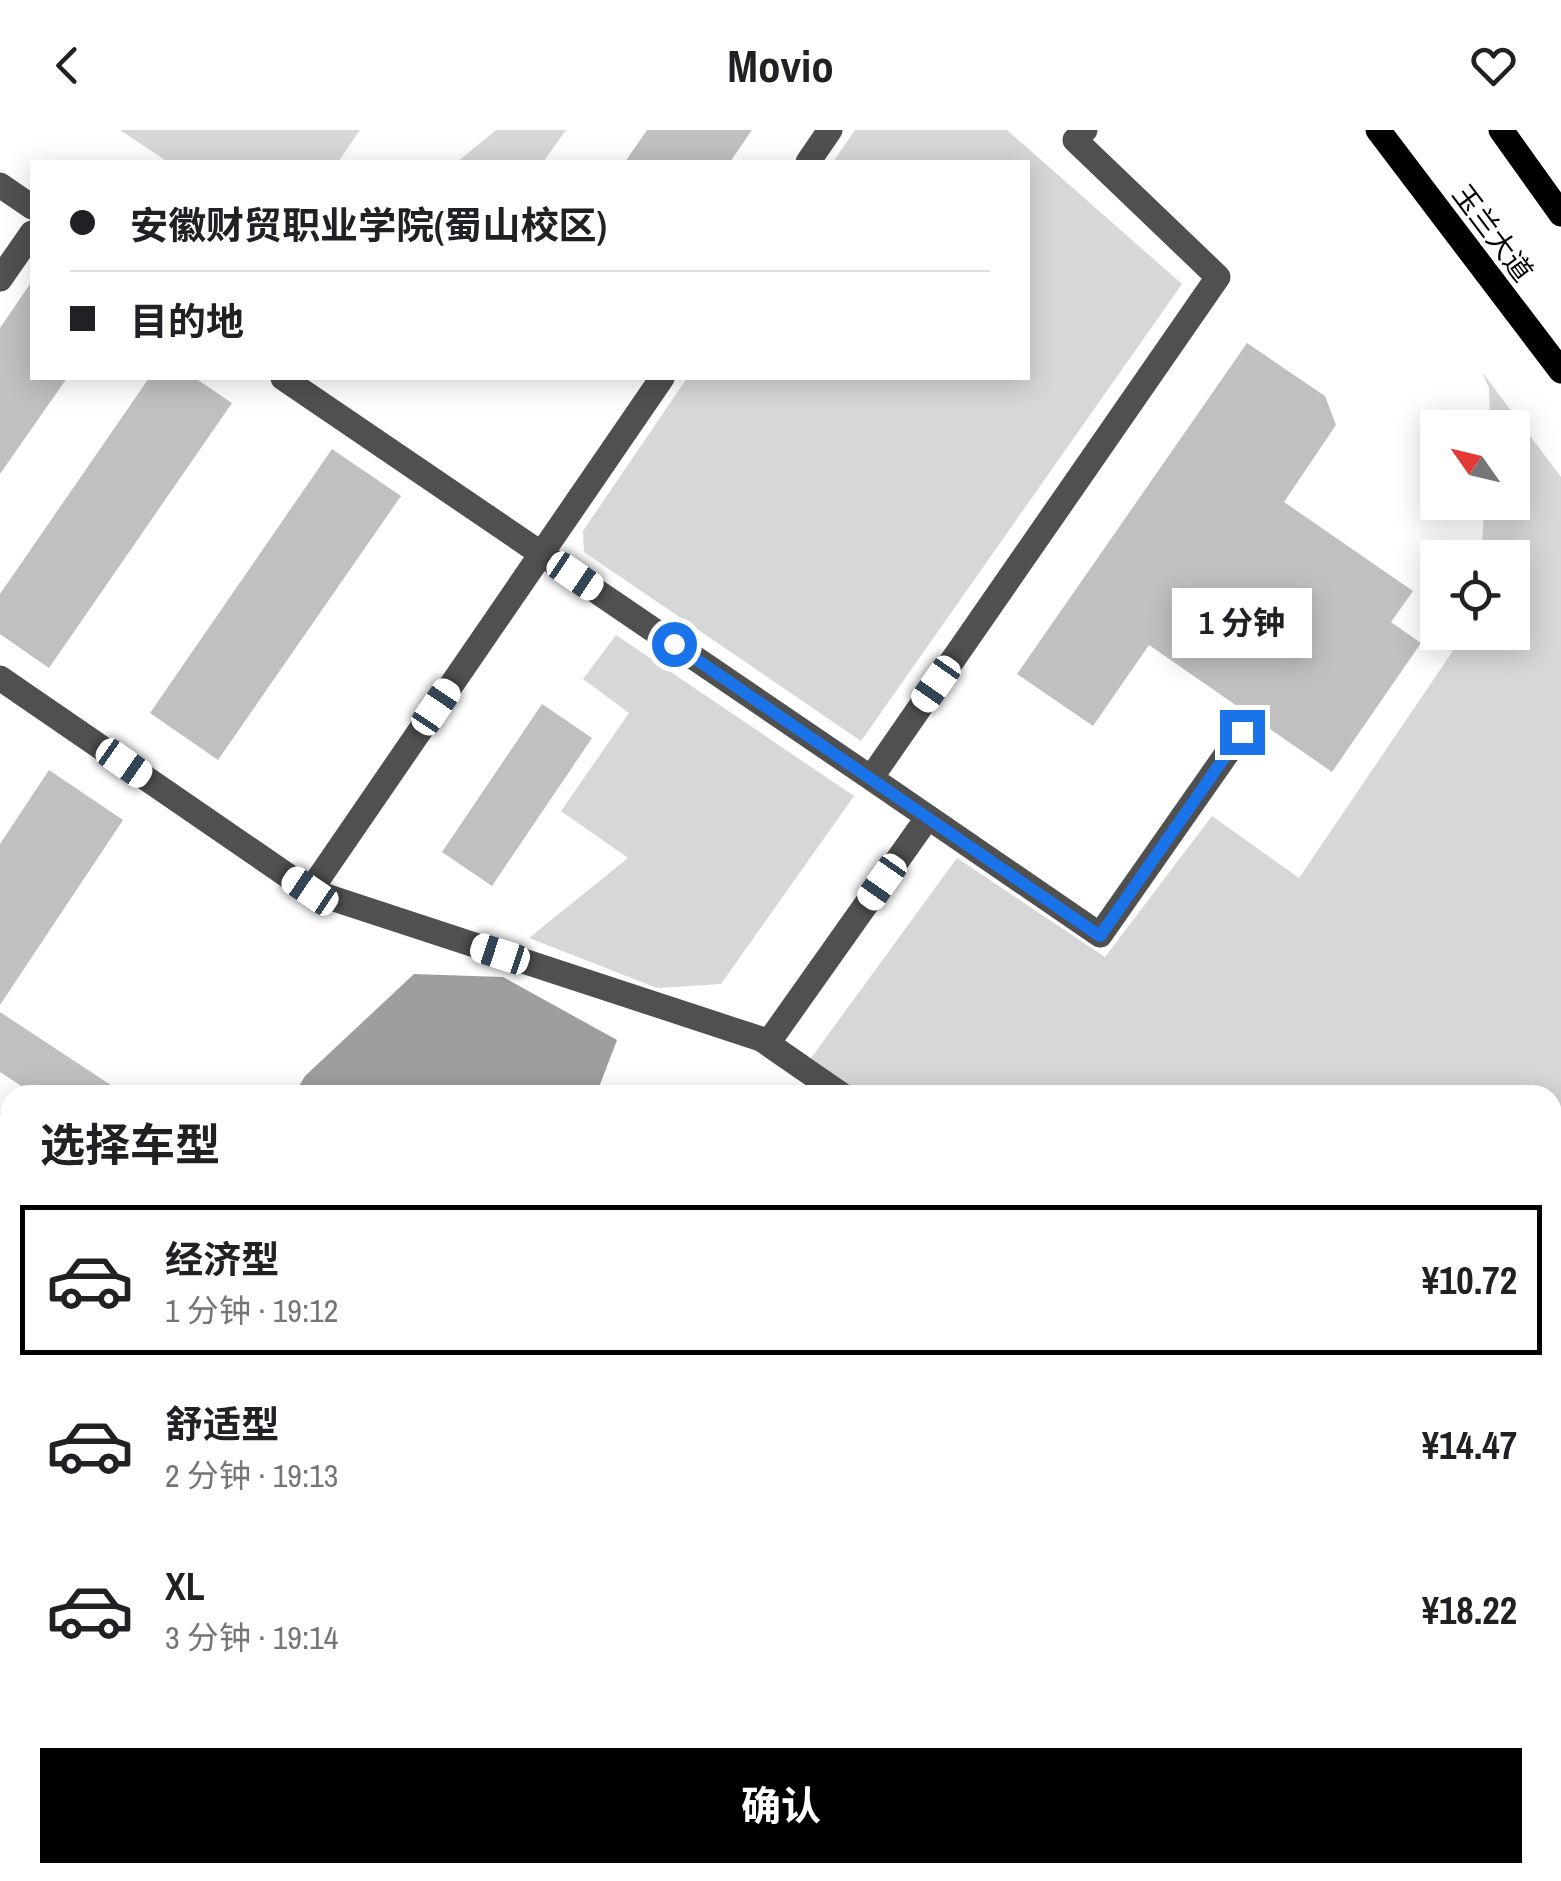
<!DOCTYPE html>
<html lang="zh">
<head>
<meta charset="utf-8">
<style>
	body { margin:0; font-family:"Archivo Narrow","Noto Sans SC",sans-serif; background:#f6f6f6; color:#202124; height:100vh; display:flex; flex-direction:column; font-size:38px; white-space:nowrap }
	* { box-sizing:border-box; margin:0 }
	p { font-size:32px; color:#757577 }
	.icon { flex:none; width:55px; height:55px; fill:none; stroke:currentColor; stroke-width:2; stroke-linecap:round; stroke-linejoin:round }
	.map { position:relative; flex:1; overflow:hidden }
	.side { position:absolute; left:0px; top:955px; width:1562px; height:798px; display:flex; flex-direction:column; background:#fff; border-radius:30px 30px 0 0; box-shadow:0 5px 25px #0003 }
	.side>* { flex:none }
	.top-card { position:absolute; left:30px; top:30px; width:1000px; height:220px; border-radius:0px; box-shadow:0 5px 25px #0003; display:grid; align-content:center; height:220px; padding:0 40px; background:#fff }
	.needle { width:65px; rotate:304deg }
	.controls { position:absolute; left:1420px; top:280px; display:grid; gap:20px }
	.controls a { display:grid; place-items:center; width:110px; height:110px; border-radius:0px; background:#fff; box-shadow:0 5px 25px #0003; font-size:50px }
	.end { position:absolute; width:45px; height:45px; margin:-22px; border:12px solid #1a73e8; background:#fff; box-shadow:0 0 0 5px #fff }
	.from { border-radius:50% }
	.bubble { position:absolute; height:70px; border-radius:0px; background:#fff; box-shadow:0 5px 25px #0003; font-size:32px; font-weight:700; line-height:70px; text-align:center }
	.car { position:absolute; width:30px; height:60px; margin:-30px -15px; border-radius:12px; box-shadow:0 0 8px 2px #0007; background:linear-gradient(#fff 24%,#345 0 40%,#fff 0 76%,#345 0 86%,#fff 0) }
	.top-card b { display:flex; align-items:center; gap:35px; height:95px; font-size:38px }
	.top-card b+b { border-top:2px solid #e0e0e0 }
	.top-card i { width:25px; height:25px; background:#202124 }
	ul { padding:0; list-style:none }
	li { display:flex; align-items:center; gap:30px; height:150px; margin:0 20px 15px; padding:0 20px; border:5px solid transparent; border-radius:0px }
	li div { flex:1 }
	li b { display:block; font-size:38px }
	li em { font-style:normal; font-weight:700 }
	li.active { border-color:#000 }
	li>.icon { width:90px; height:90px; stroke-width:1.5 }
	h2 { padding:0 40px; font-size:45px; line-height:120px }
	.action { display:flex; gap:20px; margin-top:auto; padding:20px 40px }
	.action a { flex:1; height:115px; border-radius:0px; background:#000; color:#fff; font-size:40px; font-weight:700; line-height:115px; text-align:center }
	header { display:flex; justify-content:space-between; align-items:center; height:130px; padding:0 40px; background:#fff; font-size:45px; font-weight:700 }
	.map>svg:first-child { display:block }
	.green { fill:#d7d7d7 }
	.water { fill:#9e9e9e }
	.building { fill:#c0c0c0 }
	.lines { fill:none; stroke-linecap:round; stroke-linejoin:round }
	.minor { stroke:#505050; stroke-width:25 }
	.major { stroke:#000; stroke-width:25 }
	.route { stroke:#1a73e8; stroke-width:12 }
	.labels { text-anchor:middle; stroke-width:9; stroke-linejoin:round; paint-order:stroke }
	.street-label { font-size:28px; fill:#000; stroke:#fff }
</style>
</head>
<body>
<header><svg class="icon" aria-label="back" viewBox="0 0 24 24"><path d="M15 5l-7 7 7 7"/></svg>Movio<svg class="icon" aria-label="heart" viewBox="0 0 24 24"><path d="M12 20l-8-8c-3-5 5-10 8-4 3-6 11-1 8 4z"/></svg></header>
<div class="map">
<svg width="1561" height="1751" viewBox="0 0 1561 1751">
	<rect width="100%" height="100%" fill="#fff"/>
	<path class="green" d="M120,0H360L338,32H168Z
		M496,0H566L543,32H457Z
		M855,0H1007L1182,154L861,611L584,422L583,401L687,248H1028V32H833Z
		M1482,242L1561,347V1751H792L798,1742H1552V965H863L811,928L957,728L1105,827L1212,686L1299,748L1465,503L1512,502V428L1481,427L1485,373L1512,372V298L1490,297L1489,258Z
		M616,505L854,666L721,854L657,858L529,808L628,728L561,681L629,583L583,549Z
		M0,1003L10,1010V1066L0,1055Z
		M0,1200L10,1207V1273L0,1288Z
		M10,1301V1372L0,1387V1316Z
		M0,1580L10,1586V1742L54,1743L49,1751H0Z
		M91,1742L550,1743L544,1751H85Z
		M593,1743H755L749,1751H605Z"/>
	<path class="water" d="M414,844L503,847L617,910L596,965H294L305,946Z"/>
	<path class="building" d="M647,0H752L730,32H625Z
		M32,151V248H67L0,344V198Z
		M1247,213L1325,266L1336,295L1284,372L1413,461L1391,492L1421,513L1332,642L1149,515L1093,596L1017,544Z
		M149,248H195L232,273L49,538L0,504V464Z
		M332,319L401,366L218,630L150,583Z
		M542,574L592,608L492,756L442,722Z
		M49,640L123,690L0,875V714Z
		M0,882L126,965H35L0,942Z
		M550,1742H593L605,1751H544Z"/>
	<g class="lines">
		<path class="minor" d="M808,32L830,0
			M0,55L32,77
			M0,149L32,103
			M283,248L871,648L1218,147L1075,10L1085,0
			M0,548L310,761L662,248
			M871,648L1100,805L1242,602
			M310,761L761,909L842,965
			M768,913L928,687
			M0,995L10,1002
			M0,1427L10,1413
			M0,1541L10,1547
			M64,1751L70,1742
			M763,1751L769,1742"/>
		<path class="major" d="M1378,0L1561,241
			M1501,0L1561,84"/>
	</g>
	<g class="lines">
		<path class="route" d="M674,514L1100,806L1242,602"/>
	</g>
	<g class="labels">
		<g class="street-label">
			<text transform="translate(1493 103) rotate(53)" y="10">玉兰大道</text>
		</g>
	</g>
</svg>
<div class="controls">
<a><svg class="needle" viewBox="-14 -14 28 28"><path d="M0-13l5 13h-10z" fill="#e53935"/><path d="M0 13l5-13h-10z" fill="#757577"/></svg></a>
<a><svg class="icon" aria-label="locate" viewBox="0 0 24 24"><circle cx="12" cy="12" r="6"/><path d="M12 2v4M12 18v4M2 12h4M18 12h4"/></svg></a>
</div>
<i class="end from" style="left:674px;top:514px"></i>
<i class="end" style="left:1242px;top:602px"></i>
<div class="bubble" style="left:1172px;top:458px;width:140px">1 分钟</div>
<i class="car" style="left:575px;top:446px;rotate:124deg"></i>
<i class="car" style="left:936px;top:554px;rotate:215deg"></i>
<i class="car" style="left:436px;top:577px;rotate:34deg"></i>
<i class="car" style="left:124px;top:633px;rotate:125deg"></i>
<i class="car" style="left:882px;top:752px;rotate:215deg"></i>
<i class="car" style="left:310px;top:761px;rotate:304deg"></i>
<i class="car" style="left:500px;top:824px;rotate:288deg"></i>
<div class="top-card">
<b><i class="from"></i>安徽财贸职业学院(蜀山校区)</b>
<b><i></i>目的地</b>
</div>
<section class="side">
<h2>选择车型</h2>
<ul>
<li class="active"><svg class="icon" aria-label="car" viewBox="0 0 24 24"><path d="M5 17H2v-5l4-1 3-4h7l3 4 3 1v5h-3M9 17h6M6 11h13"/><circle cx="7" cy="17" r="2"/><circle cx="17" cy="17" r="2"/></svg><div><b>经济型</b><p>1 分钟 · 19:12</p></div><em>¥10.72</em></li>
<li><svg class="icon" aria-label="car" viewBox="0 0 24 24"><path d="M5 17H2v-5l4-1 3-4h7l3 4 3 1v5h-3M9 17h6M6 11h13"/><circle cx="7" cy="17" r="2"/><circle cx="17" cy="17" r="2"/></svg><div><b>舒适型</b><p>2 分钟 · 19:13</p></div><em>¥14.47</em></li>
<li><svg class="icon" aria-label="car" viewBox="0 0 24 24"><path d="M5 17H2v-5l4-1 3-4h7l3 4 3 1v5h-3M9 17h6M6 11h13"/><circle cx="7" cy="17" r="2"/><circle cx="17" cy="17" r="2"/></svg><div><b>XL</b><p>3 分钟 · 19:14</p></div><em>¥18.22</em></li>
</ul>
<div class="action"><a>确认</a></div>
</section>
</div>
</body>
</html>
